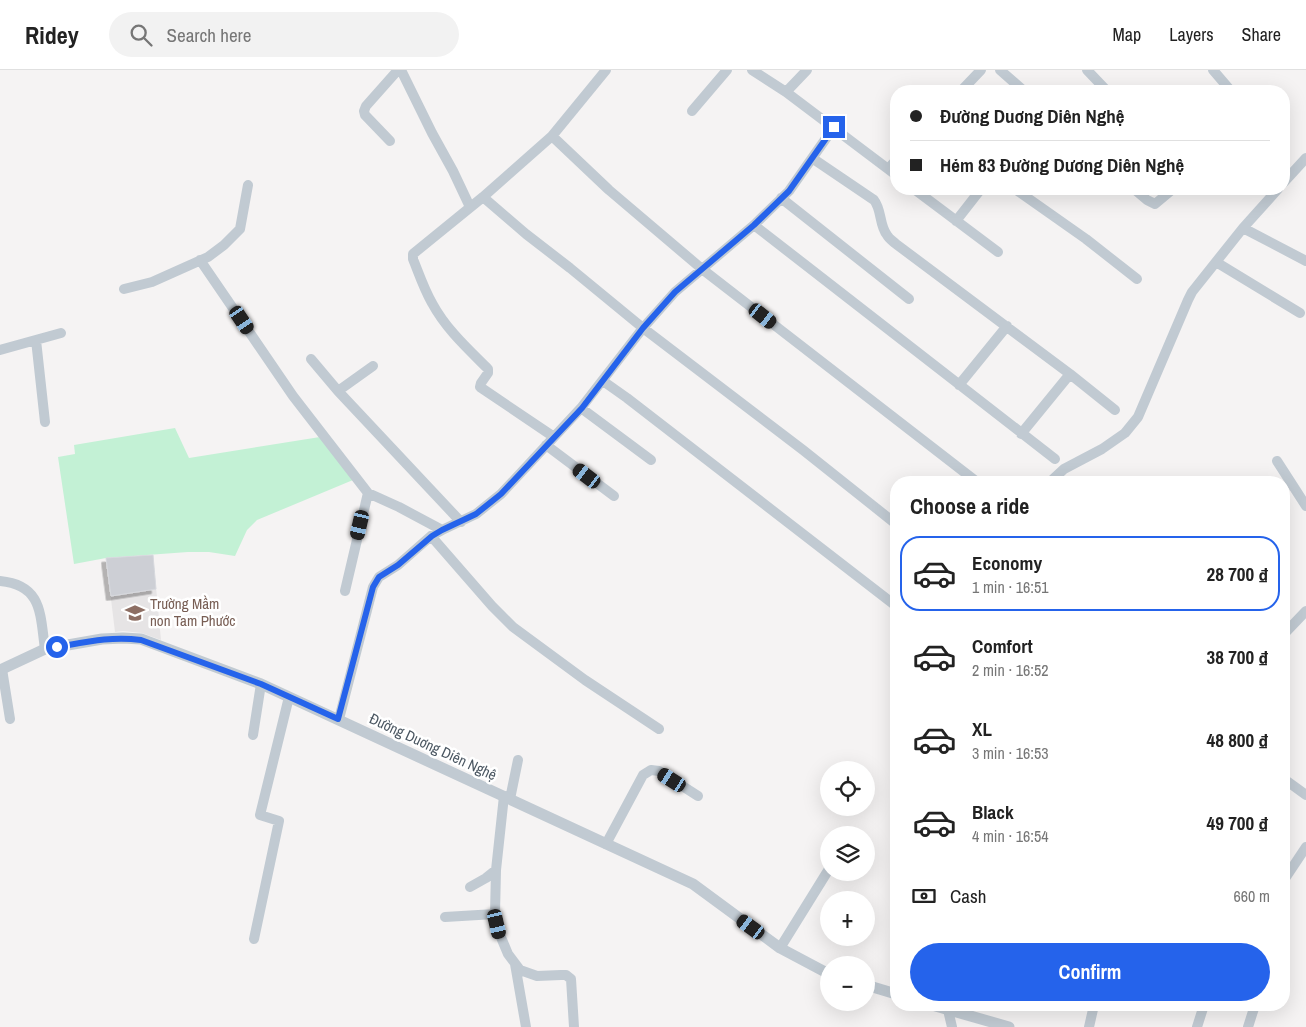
<!DOCTYPE html>
<html lang="en">
<head>
<meta charset="utf-8">
<style>
	body { margin:0; font-family:"Archivo Narrow",sans-serif; background:#f2f2f2; color:#222; height:100vh; display:flex; flex-direction:column; font-size:19px; white-space:nowrap }
	* { box-sizing:border-box; margin:0 }
	p { font-size:16px; color:#767676 }
	.icon { flex:none; width:28px; height:28px; fill:none; stroke:currentColor; stroke-width:2; stroke-linecap:round; stroke-linejoin:round }
	.map { position:relative; flex:1; overflow:hidden }
	.drawer { position:absolute; left:890px; top:406px; width:400px; height:535px; display:flex; flex-direction:column; background:#fff; border-radius:20px; box-shadow:0 5px 20px #0002 }
	.drawer>* { flex:none }
	.hud { position:absolute; left:890px; top:15px; width:400px; height:110px; border-radius:20px; box-shadow:0 5px 20px #0002; display:grid; align-content:center; height:110px; padding:0 20px; background:#fff }
	.controls { position:absolute; left:820px; top:691px; display:grid; gap:10px }
	.controls a { display:grid; place-items:center; width:55px; height:55px; border-radius:50%; background:#fff; box-shadow:0 5px 20px #0002; font-size:25px }
	.end { position:absolute; width:22px; height:22px; margin:-11px; border:6px solid #2563eb; background:#fff; box-shadow:0 0 0 2px #fff }
	.from { border-radius:50% }
	.car { position:absolute; width:15px; height:30px; margin:-15px -8px; border-radius:6px; box-shadow:0 0 4px 1px #0007; background:linear-gradient(#222 24%,#8ab4d8 0 40%,#222 0 76%,#8ab4d8 0 86%,#222 0) }
	.hud b { display:flex; align-items:center; gap:18px; height:48px; font-size:19px }
	.hud b+b { border-top:1px solid #e0e0e0 }
	.hud i { width:12px; height:12px; background:#222 }
	ul { padding:0; list-style:none }
	li { display:flex; align-items:center; gap:15px; height:75px; margin:0 10px 8px; padding:0 10px; border:2px solid transparent; border-radius:20px }
	li div { flex:1 }
	li b { display:block; font-size:19px }
	li em { font-style:normal; font-weight:700 }
	li.on { border-color:#2563eb }
	li>.icon { width:45px; height:45px; stroke-width:1.5 }
	h2 { padding:0 20px; font-size:22px; line-height:60px }
	.pay { display:flex; align-items:center; gap:12px; height:55px; padding:0 20px; font-size:19px }
	.pay p { margin-inline-start:auto }
	.cta { display:flex; gap:10px; margin-top:auto; padding:10px 20px }
	.cta a { flex:1; height:58px; border-radius:30px; background:#2563eb; color:#fff; font-size:20px; font-weight:700; line-height:58px; text-align:center }
	header { display:flex; align-items:center; gap:30px; box-sizing:border-box; height:70px; padding:0 25px; background:#fff; border-bottom:1px solid #e0e0e0 }
	header strong { font-size:24px }
	nav { display:flex; gap:28px; margin-inline-start:auto; font-size:18px }
	.search { width:350px; height:45px; background:#f2f2f2; display:flex; align-items:center; gap:12px; box-sizing:border-box; padding:0 18px; border-radius:28px; color:#767676; font-size:19px }
	.map>svg:first-child { display:block }
	.education { fill:#e6e4e5 }
	.green { fill:#c3f1d5 }
	.building { fill:#cdcfd5; stroke:#d7d9de; filter:url(#shadow) }
	.lines { fill:none; stroke-linecap:round; stroke-linejoin:round }
	.minor { stroke:#c1cad2; stroke-width:10 }
	.tertiary { stroke:#c1cad2; stroke-width:11 }
	.route { stroke:#2563eb; stroke-width:6 }
	.labels { text-anchor:middle; stroke-width:5; stroke-linejoin:round; paint-order:stroke }
	.education-label { font-size:15px; fill:#785e54; stroke:#fff; text-anchor:start }
	.street-label { font-size:15px; fill:#4a5661; stroke:#fff }
</style>
</head>
<body>
<header>
<strong>Ridey</strong>
<div class="search"><svg class="icon" aria-label="search" viewBox="0 0 24 24"><circle cx="10" cy="10" r="6"/><path d="M15 15l6 6"/></svg>Search here</div>
<nav><a>Map</a><a>Layers</a><a>Share</a></nav>
</header>
<div class="map">
<svg width="1306" height="957" viewBox="0 0 1306 957">
	<defs>
		<filter id="shadow"><feDropShadow dx="-4.5" dy="4.5" stdDeviation="0" flood-color="#0004"/></filter>
	</defs>
	<rect width="100%" height="100%" fill="#f5f3f3"/>
	<path class="education" d="M153,485L161,570L142,563L123,561L115,562L106,488Z"/>
	<path class="green" d="M175,358L189,388L320,367L353,410L257,450L247,460L235,486L209,482H188L106,488L74,494L58,387L75,384L74,375Z"/>
	<path class="building" d="M153,485L156,519L111,526L106,488Z"/>
	<g class="lines">
		<path class="minor" d="M401,0L432,63L453,101L470,137
			M752,0L786,22
			M807,0L786,22L896,105
			M1000,0L1024,21
			M1087,0L1107,21
			M1213,0L1231,21
			M961,21L981,0
			M692,41L727,0
			M552,66L609,120L702,199L977,412
			M390,71L365,45L364,41L366,36L398,0
			M812,88L874,130C882,140 879,155 887,165C889,169 893,171 896,174L1070,304L1115,340
			M888,99L896,90
			M1284,112L1306,88
			M914,119L998,182
			M1015,119L1086,169L1137,209
			M1134,119L1147,130L1155,134L1173,119
			M483,127L526,164L570,198L643,258L803,380L896,454
			M781,128L909,229
			M956,151L981,119
			M754,155L1055,389
			M1243,158L1306,191
			M200,190L293,326L368,423L399,437L442,460
			M1216,192L1300,243
			M124,219L152,212L208,187L224,175L240,159L248,115
			M36,270L45,352
			M0,280L61,263
			M311,289L338,321L461,452
			M603,311L627,328L896,536
			M959,315L1007,256
			M338,321L373,296
			M581,338L651,390
			M1021,364L1070,304
			M554,367L480,317L481,313L488,303V299C467,278 446,259 432,233C424,219 419,204 413,189V184L483,127L552,66L606,0
			M546,375L614,426
			M1277,391L1306,436
			M1050,412L1064,399L1102,379L1125,363L1138,347L1188,230L1192,222L1243,158L1278,119
			M431,466L492,536L513,557L585,610L659,659
			M0,511C43,515 40,545 45,579
			M345,521L368,423
			M1284,564L1306,541
			M2,599L10,649
			M339,649L373,517L379,507L398,495L431,466L442,460L476,444L501,424L581,338L643,258L675,222L754,155L789,121L834,57
			M253,665L261,614
			M1284,709L1306,725
			M504,726L496,800L495,844L500,865L508,884L520,900L537,906L561,905H566L571,909L574,957
			M510,729L518,690
			M606,774L643,705L651,700L659,701L698,726
			M1284,810L1306,777
			M470,817L486,808L496,800
			M445,847L495,844
			M254,869L279,751L260,745L289,627
			M780,878L829,799
			M515,894L526,957
			M948,940L952,957
			M967,945L970,935
			M1089,957L1094,935
			M1197,957L1204,935
			M1248,957L1255,935"/>
		<path class="tertiary" d="M0,600L45,579L102,569L123,568L141,569L261,614L693,814L780,878L829,904
			M866,915L896,924
			M932,935L1009,957"/>
	</g>
	<g class="lines">
		<path class="route" d="M57,577C86,572 111,566 141,570L261,614L338,649L373,517L379,507L398,495L432,466L442,460L476,444L501,424L582,338L643,258L675,222L754,155L789,121L834,57"/>
	</g>
	<defs>
		<symbol id="school-bare" viewBox="-9 -9 18 18"><path d="M0-5L7-2L0 1L-7-2ZM-4 1L0 2.5L4 1V4Q0 6-4 4Z" fill="#8d6e63" stroke="#fff" stroke-width="2.5" paint-order="stroke"/></symbol>
	</defs>
	<g fill-rule="evenodd">
		<use href="#school-bare" x="121" y="529" width="28" height="28"/>
	</g>
	<g class="labels">
		<g class="education-label">
			<text x="150" y="539">Trường Mầm<tspan x="150" dy="17">non Tam Phước</tspan></text>
		</g>
		<g class="street-label">
			<text transform="translate(433 677) rotate(25)" y="5">Đường Duơng Diên Nghệ</text>
		</g>
	</g>
</svg>
<div class="controls">
<a><svg class="icon" aria-label="locate" viewBox="0 0 24 24"><circle cx="12" cy="12" r="6"/><path d="M12 2v4M12 18v4M2 12h4M18 12h4"/></svg></a>
<a><svg class="icon" aria-label="layers" viewBox="0 0 24 24"><path d="M12 4l9 5-9 5-9-5zM3 14l9 5 9-5"/></svg></a>
<a>+</a>
<a>−</a>
</div>
<i class="end from" style="left:57px;top:577px"></i>
<i class="end" style="left:834px;top:57px"></i>
<i class="car" style="left:763px;top:246px;rotate:128deg"></i>
<i class="car" style="left:242px;top:250px;rotate:146deg"></i>
<i class="car" style="left:587px;top:406px;rotate:307deg"></i>
<i class="car" style="left:360px;top:455px;rotate:193deg"></i>
<i class="car" style="left:672px;top:710px;rotate:302deg"></i>
<i class="car" style="left:497px;top:854px;rotate:167deg"></i>
<i class="car" style="left:751px;top:857px;rotate:306deg"></i>
<div class="hud">
<b><i class="from"></i>Đường Duơng Diên Nghệ</b>
<b><i></i>Hẻm 83 Đường Dương Diên Nghệ</b>
</div>
<section class="drawer">
<h2>Choose a ride</h2>
<ul>
<li class="on"><svg class="icon" aria-label="car" viewBox="0 0 24 24"><path d="M5 17H2v-5l4-1 3-4h7l3 4 3 1v5h-3M9 17h6M6 11h13"/><circle cx="7" cy="17" r="2"/><circle cx="17" cy="17" r="2"/></svg><div><b>Economy</b><p>1 min · 16:51</p></div><em>28 700 ₫</em></li>
<li><svg class="icon" aria-label="car" viewBox="0 0 24 24"><path d="M5 17H2v-5l4-1 3-4h7l3 4 3 1v5h-3M9 17h6M6 11h13"/><circle cx="7" cy="17" r="2"/><circle cx="17" cy="17" r="2"/></svg><div><b>Comfort</b><p>2 min · 16:52</p></div><em>38 700 ₫</em></li>
<li><svg class="icon" aria-label="car" viewBox="0 0 24 24"><path d="M5 17H2v-5l4-1 3-4h7l3 4 3 1v5h-3M9 17h6M6 11h13"/><circle cx="7" cy="17" r="2"/><circle cx="17" cy="17" r="2"/></svg><div><b>XL</b><p>3 min · 16:53</p></div><em>48 800 ₫</em></li>
<li><svg class="icon" aria-label="car" viewBox="0 0 24 24"><path d="M5 17H2v-5l4-1 3-4h7l3 4 3 1v5h-3M9 17h6M6 11h13"/><circle cx="7" cy="17" r="2"/><circle cx="17" cy="17" r="2"/></svg><div><b>Black</b><p>4 min · 16:54</p></div><em>49 700 ₫</em></li>
</ul>
<div class="pay"><svg class="icon" aria-label="cash" viewBox="0 0 24 24"><path d="M3 7h18v10H3z"/><circle cx="12" cy="12" r="2"/></svg>Cash<p>660 m</p></div>
<div class="cta"><a>Confirm</a></div>
</section>
</div>
</body>
</html>
